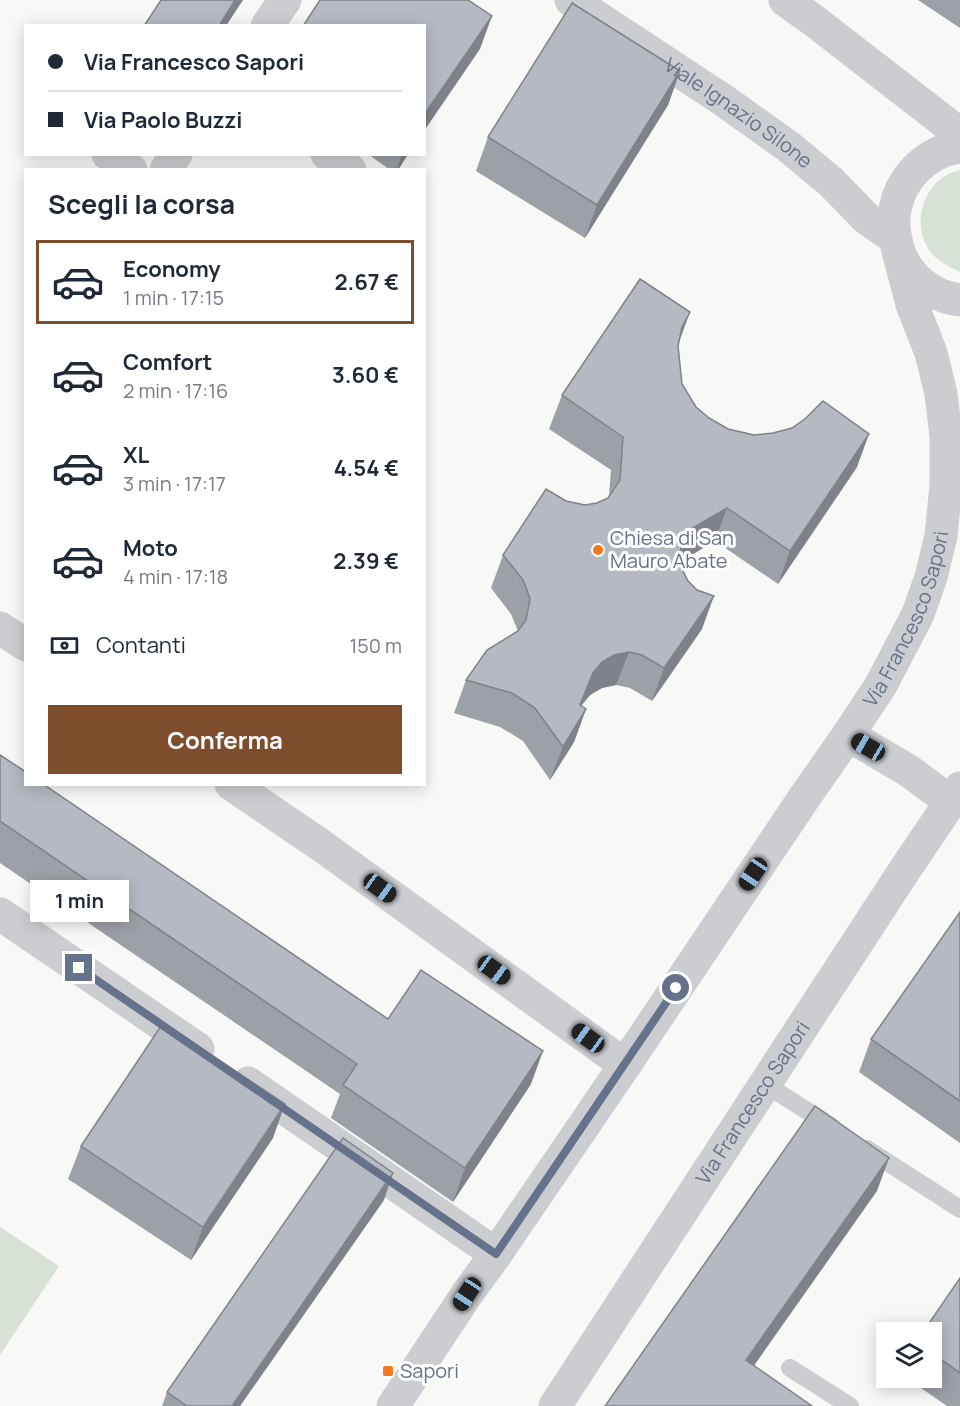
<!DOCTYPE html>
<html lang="it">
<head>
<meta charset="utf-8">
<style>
	body { margin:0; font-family:Manrope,sans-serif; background:#f2f2f3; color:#1f2937; height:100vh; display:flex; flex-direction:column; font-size:22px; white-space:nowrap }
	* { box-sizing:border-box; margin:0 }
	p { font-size:20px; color:#747a83 }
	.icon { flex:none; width:33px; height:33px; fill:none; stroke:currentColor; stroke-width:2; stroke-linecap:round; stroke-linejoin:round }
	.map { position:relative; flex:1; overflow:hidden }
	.drawer { position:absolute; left:24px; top:168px; width:402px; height:618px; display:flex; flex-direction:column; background:#fff; border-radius:0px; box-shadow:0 3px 15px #0003 }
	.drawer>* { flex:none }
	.guide { position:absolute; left:24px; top:24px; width:402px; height:132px; border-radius:0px; box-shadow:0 3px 15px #0003; display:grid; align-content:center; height:132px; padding:0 24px; background:#fff }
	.fabs { position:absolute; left:876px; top:1322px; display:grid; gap:12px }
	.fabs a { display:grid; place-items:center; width:66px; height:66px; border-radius:0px; background:#fff; box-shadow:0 3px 15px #0003; font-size:30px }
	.end { position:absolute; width:27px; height:27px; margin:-14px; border:8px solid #657289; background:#fff; box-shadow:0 0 0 3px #fff }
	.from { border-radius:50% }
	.bubble { position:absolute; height:42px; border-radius:0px; background:#fff; box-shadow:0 3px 15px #0003; font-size:20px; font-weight:700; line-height:42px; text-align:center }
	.car { position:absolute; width:18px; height:36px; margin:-18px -9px; border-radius:8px; box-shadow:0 0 4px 2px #0007; background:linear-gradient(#222 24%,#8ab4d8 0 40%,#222 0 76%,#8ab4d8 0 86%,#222 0) }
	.guide b { display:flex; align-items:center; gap:21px; height:57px; font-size:22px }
	.guide b+b { border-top:2px solid #e0e1e3 }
	.guide i { width:15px; height:15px; background:#1f2937 }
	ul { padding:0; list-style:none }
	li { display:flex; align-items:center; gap:18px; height:84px; margin:0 12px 9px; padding:0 12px; border:3px solid transparent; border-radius:0px }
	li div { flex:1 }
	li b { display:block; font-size:22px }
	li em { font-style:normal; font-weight:700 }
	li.current { border-color:#7d4d2c }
	li>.icon { width:54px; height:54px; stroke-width:1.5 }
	h2 { padding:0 24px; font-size:27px; line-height:72px }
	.pay { display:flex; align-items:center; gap:15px; height:66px; padding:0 24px; font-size:22px }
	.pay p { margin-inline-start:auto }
	.primary-button { display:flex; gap:12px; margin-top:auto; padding:12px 24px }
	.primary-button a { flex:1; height:69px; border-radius:0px; background:#7d4d2c; color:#fff; font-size:24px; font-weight:700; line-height:69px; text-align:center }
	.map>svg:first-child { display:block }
	.green { fill:#d8e1d6 }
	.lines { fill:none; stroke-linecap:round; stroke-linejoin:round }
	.service { stroke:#cbcdd1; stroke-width:18 }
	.minor { stroke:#cbcdd1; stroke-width:33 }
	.tertiary { stroke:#cbcdd1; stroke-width:33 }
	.wall { fill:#9ca0a7 }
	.shaded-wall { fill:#7f8288 }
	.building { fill:#b5bac2; stroke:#7f8288; stroke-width:1.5 }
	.route { stroke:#657289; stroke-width:8 }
	.poi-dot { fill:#f0781e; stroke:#fff; stroke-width:2 }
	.labels { text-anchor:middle; stroke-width:6; stroke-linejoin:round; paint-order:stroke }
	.street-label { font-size:20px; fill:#657289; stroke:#fff }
	.poi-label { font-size:20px; fill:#657289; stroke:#fff; text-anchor:start }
</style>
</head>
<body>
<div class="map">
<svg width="960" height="1406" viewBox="0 0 960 1406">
	<rect width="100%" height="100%" fill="#f8f9f6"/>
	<path class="green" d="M960,170V272C949,267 937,261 929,250C910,221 925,177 960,170Z
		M0,1227L59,1266L0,1355Z"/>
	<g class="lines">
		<path class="service" d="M765,1084L831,1126
			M867,1149L960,1209
			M790,1368L850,1406"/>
		<path class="minor" d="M267,26L285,0
			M108,154L131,170
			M327,154L350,170
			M166,170L176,154
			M0,628L26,645
			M848,735L909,771L951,802
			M231,784L322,846L625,1065
			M0,914L198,1049
			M248,1083L496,1254"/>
		<g class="tertiary">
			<path id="s1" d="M571,0L723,100L789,147L831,182L866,218L896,239"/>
			<path d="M785,0L813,20L960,134"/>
			<path d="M960,147C942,149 928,157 916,169C872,214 897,292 960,300"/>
			<path id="s2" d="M393,1406L467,1294L496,1254L625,1065L804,798L848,735L881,685L918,614L931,577L941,536L946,485V436L941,394L936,373L931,353L912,304L898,251"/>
			<path id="s3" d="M555,1406L904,871L960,788"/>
		</g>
	</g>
	<path class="wall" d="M918,0H960V28Z
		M680,71L668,105L585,238L476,171L488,137Z
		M368,154H408L398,170H390Z
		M678,343L682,384L696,407L709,418L728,429L857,467L778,584L715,541L680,562L702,629L652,701L630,688L616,685L602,688L590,695L581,706L586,709L574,742L550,780L523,741L500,727L454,713L466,680L518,631L511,614L491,588L503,555L566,501L585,505L597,503L608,498L609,496L611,470L549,429L562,395Z
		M0,755L388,1019L531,1084L453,1202L331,1118L340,1094L0,863Z
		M960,912V1143L859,1072L871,1039Z
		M273,1138L191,1260L68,1179L81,1146Z
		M384,1200L240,1406H162L167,1392Z
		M960,1278V1406H947L905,1377H932V1332Z"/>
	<path class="shaded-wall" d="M235,0H243L226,26H219Z
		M492,16L480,49L424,131V115Z
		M680,71L668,105L585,238L597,205Z
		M402,154H408L398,170H397Z
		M690,312L678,345L682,327Z
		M869,434L857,467L778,584L790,551Z
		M727,508L715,541L679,562L669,580L681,547L691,529Z
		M714,596L702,629L652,701L664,668Z
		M629,652L616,685L602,688L590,695L581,706L580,705L593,673L602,662L614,655Z
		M586,709L574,742L550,780L563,747Z
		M543,1051L531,1084L453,1202L465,1168Z
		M285,1104L273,1138L191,1260L203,1227Z
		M889,1158L877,1191L734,1394L746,1360Z
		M393,1173L384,1200L240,1406H232Z"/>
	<path class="building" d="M161,0H235L219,26H144Z
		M320,0H468L492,16L424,115V26H303Z
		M572,3L680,71L597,205L488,137Z
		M640,279L690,312L682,327L678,346L682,384L696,407L709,418L728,429L754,435L773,433L792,428L806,418L823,401L869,434L790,551L727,508L691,529L681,547L679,559L682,569L688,581L697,590L714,596L664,668L642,655L629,652L614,655L602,662L593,673L580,705L586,709L563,747L535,708L512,693L466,680L487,650L518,631L526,620L530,599L527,590L523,580L503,555L546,489L566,501L585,505L597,503L608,498L620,480L623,437L562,395Z
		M0,755L26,772V784H43L388,1019L421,970L543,1051L465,1168L343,1085L357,1064L0,821Z
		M960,912V1101L871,1039Z
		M163,1023L285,1104L203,1227L81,1146Z
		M815,1106L889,1158L746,1360L812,1406H605Z
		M343,1138L393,1173L232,1406H187L167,1392Z
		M960,1278V1373L932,1353V1332H923Z"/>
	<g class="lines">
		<path class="route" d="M79,968L496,1254L676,988"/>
	</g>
	<g class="poi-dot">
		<circle cx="598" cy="550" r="6"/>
		<rect x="382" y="1365" width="12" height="12" rx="3"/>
	</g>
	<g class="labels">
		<g class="street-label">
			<text dy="7" stroke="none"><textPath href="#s1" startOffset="202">Viale Ignazio Silone</textPath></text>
			<text dy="7" stroke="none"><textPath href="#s2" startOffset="942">Via Francesco Sapori</textPath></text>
			<text dy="7" stroke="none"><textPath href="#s3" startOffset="362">Via Francesco Sapori</textPath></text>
		</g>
		<g class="poi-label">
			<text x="610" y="545">Chiesa di San<tspan x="610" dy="23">Mauro Abate</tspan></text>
			<text x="400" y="1378">Sapori</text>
		</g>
	</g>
</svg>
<div class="fabs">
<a><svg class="icon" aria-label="layers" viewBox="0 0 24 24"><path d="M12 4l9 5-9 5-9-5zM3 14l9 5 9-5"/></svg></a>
</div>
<i class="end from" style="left:676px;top:988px"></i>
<i class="end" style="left:79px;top:968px"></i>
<div class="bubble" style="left:30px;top:880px;width:99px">1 min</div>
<i class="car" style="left:868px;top:747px;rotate:300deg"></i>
<i class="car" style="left:753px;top:874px;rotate:214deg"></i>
<i class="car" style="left:380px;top:888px;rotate:126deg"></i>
<i class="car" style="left:494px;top:970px;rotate:126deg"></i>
<i class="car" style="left:588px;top:1038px;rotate:306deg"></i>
<i class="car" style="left:467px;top:1294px;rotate:213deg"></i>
<div class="guide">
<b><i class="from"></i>Via Francesco Sapori</b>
<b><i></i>Via Paolo Buzzi</b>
</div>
<section class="drawer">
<h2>Scegli la corsa</h2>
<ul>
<li class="current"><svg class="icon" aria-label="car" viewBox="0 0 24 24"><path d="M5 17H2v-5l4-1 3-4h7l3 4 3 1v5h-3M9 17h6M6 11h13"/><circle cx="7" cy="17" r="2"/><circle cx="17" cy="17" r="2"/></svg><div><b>Economy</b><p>1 min · 17:15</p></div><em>2.67 €</em></li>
<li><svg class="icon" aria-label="car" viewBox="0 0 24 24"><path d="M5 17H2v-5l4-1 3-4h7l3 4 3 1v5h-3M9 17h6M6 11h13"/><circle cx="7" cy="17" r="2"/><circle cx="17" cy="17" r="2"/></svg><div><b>Comfort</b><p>2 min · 17:16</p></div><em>3.60 €</em></li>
<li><svg class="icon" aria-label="car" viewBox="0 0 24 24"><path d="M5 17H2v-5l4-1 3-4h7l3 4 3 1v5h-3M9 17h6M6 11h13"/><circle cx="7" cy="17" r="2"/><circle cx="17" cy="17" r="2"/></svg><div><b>XL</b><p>3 min · 17:17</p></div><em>4.54 €</em></li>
<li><svg class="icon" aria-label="car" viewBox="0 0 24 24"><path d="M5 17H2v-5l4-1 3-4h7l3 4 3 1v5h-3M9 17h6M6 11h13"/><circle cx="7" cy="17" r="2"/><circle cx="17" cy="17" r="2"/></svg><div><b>Moto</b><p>4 min · 17:18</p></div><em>2.39 €</em></li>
</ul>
<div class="pay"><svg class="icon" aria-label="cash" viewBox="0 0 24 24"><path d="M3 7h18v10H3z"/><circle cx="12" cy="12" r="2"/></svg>Contanti<p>150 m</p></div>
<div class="primary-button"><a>Conferma</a></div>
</section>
</div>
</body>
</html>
